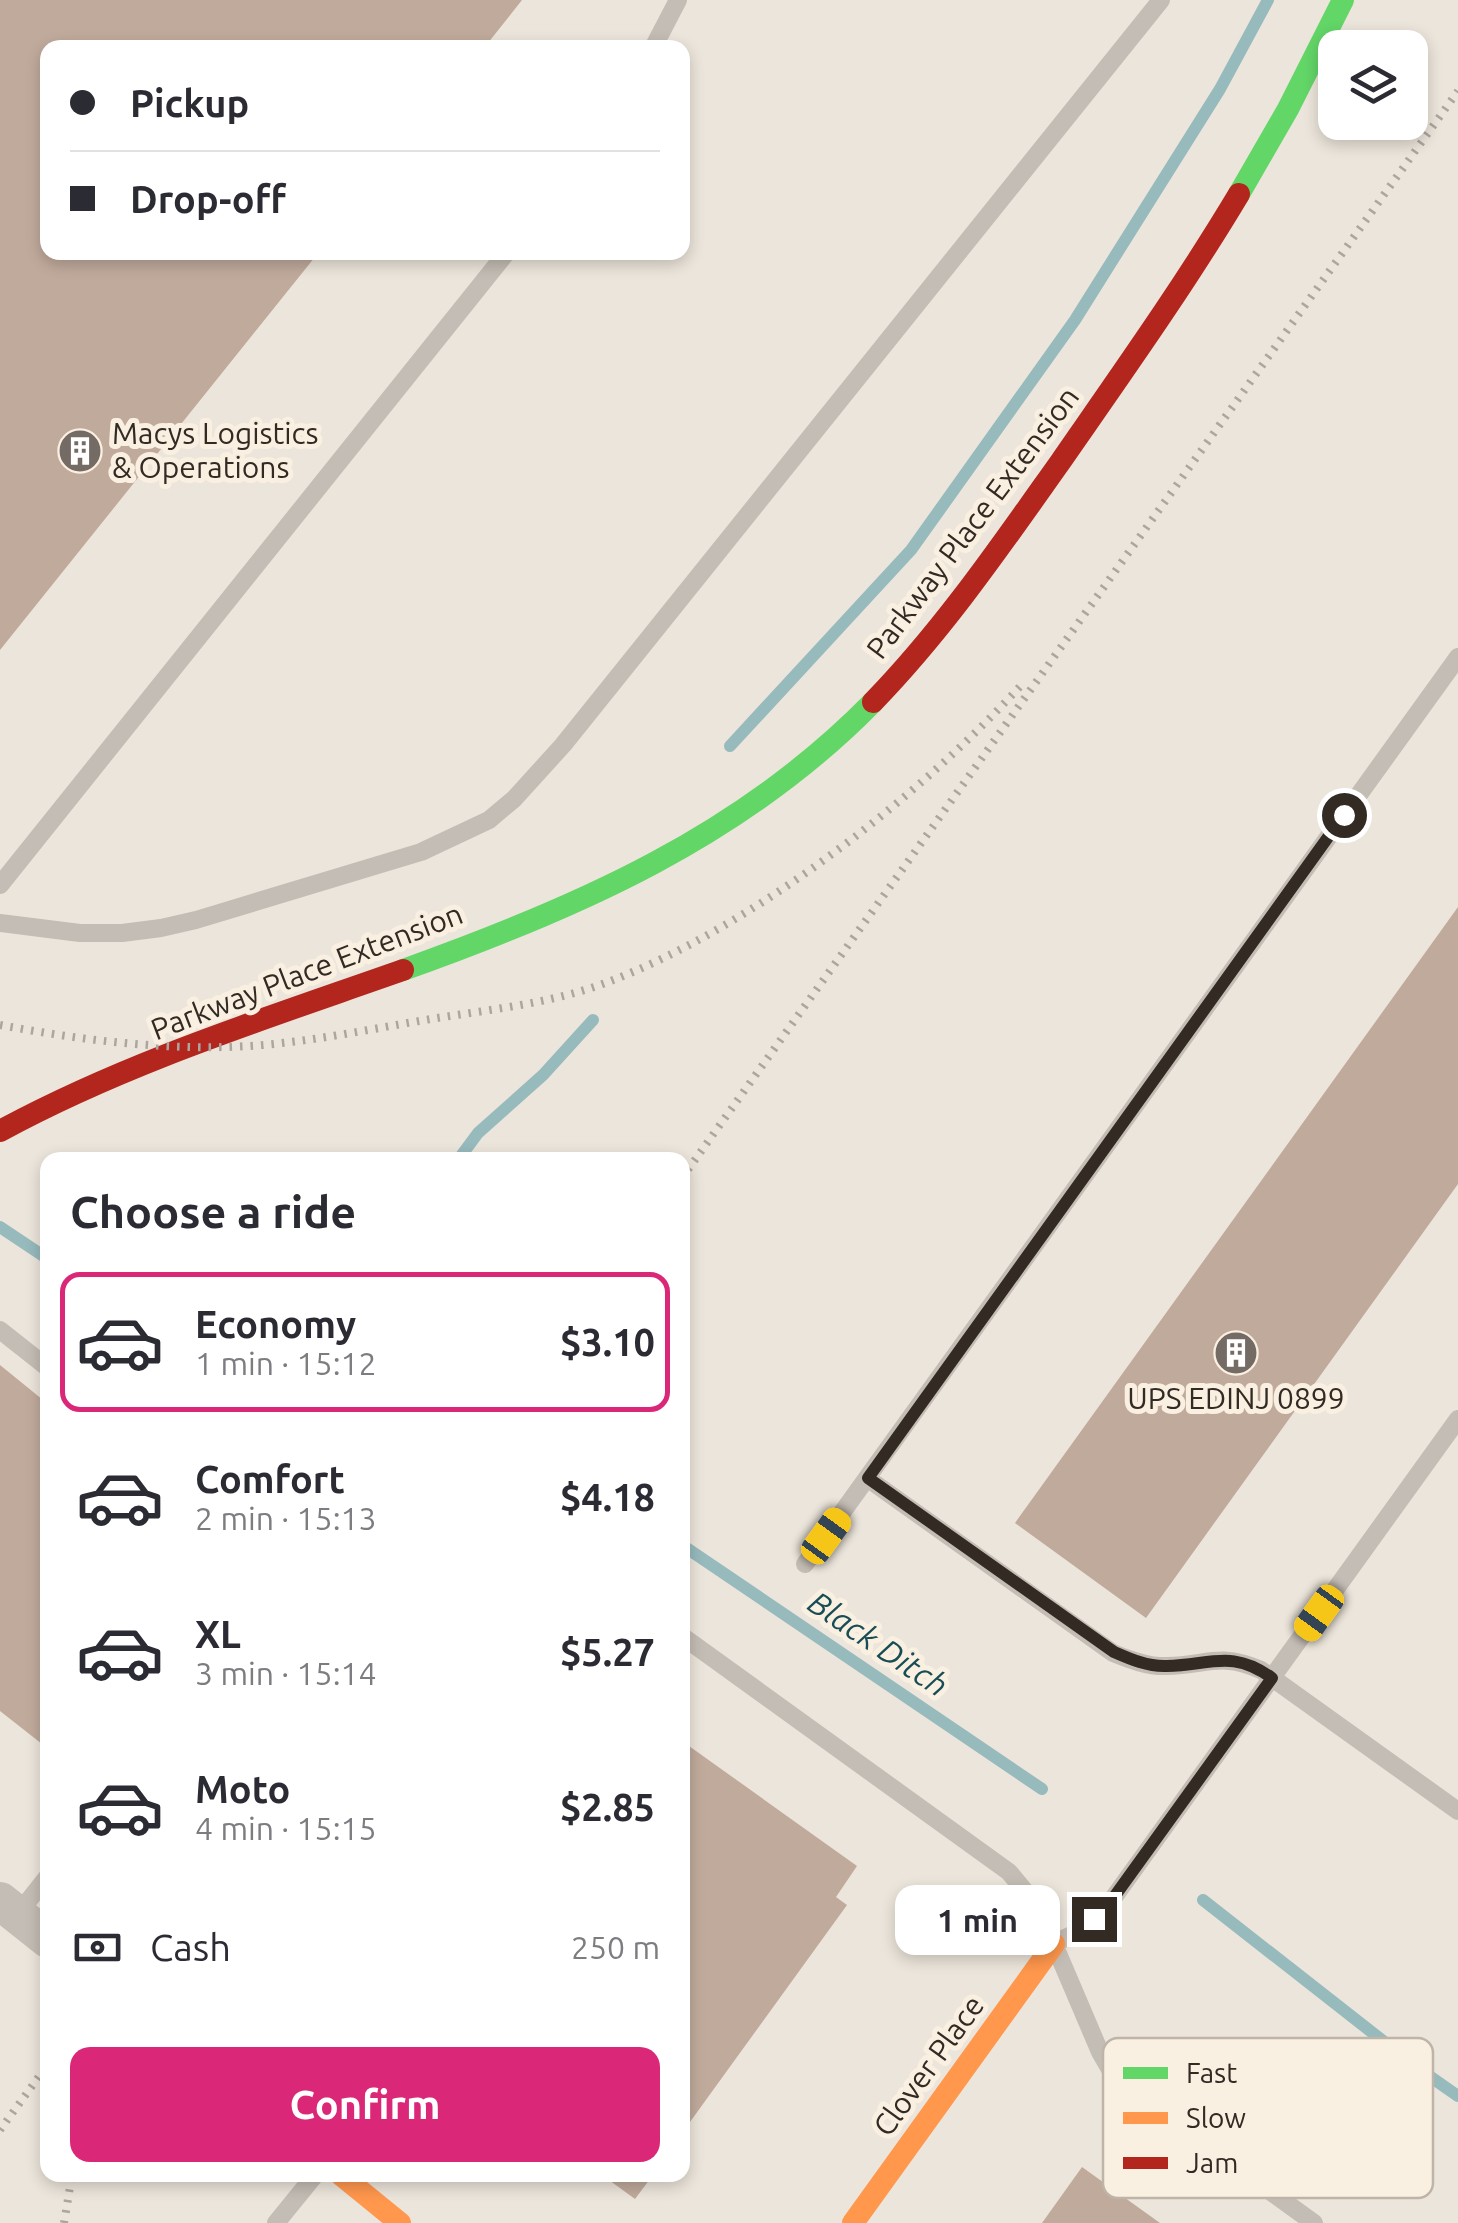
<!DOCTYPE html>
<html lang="en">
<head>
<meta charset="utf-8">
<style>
	body { margin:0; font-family:Ubuntu,sans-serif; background:#f2f2f3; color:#2b2b33; height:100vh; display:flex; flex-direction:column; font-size:38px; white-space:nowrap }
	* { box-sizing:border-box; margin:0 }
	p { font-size:32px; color:#7c7c81 }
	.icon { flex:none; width:55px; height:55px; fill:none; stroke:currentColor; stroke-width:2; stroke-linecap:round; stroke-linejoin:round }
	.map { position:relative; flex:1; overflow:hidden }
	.details { position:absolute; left:40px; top:1152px; width:650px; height:1030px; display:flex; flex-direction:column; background:#fff; border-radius:20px; box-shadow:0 5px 15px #0003 }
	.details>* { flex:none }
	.top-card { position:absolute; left:40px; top:40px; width:650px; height:220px; border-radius:20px; box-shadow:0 5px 15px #0003; display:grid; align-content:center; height:220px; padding:0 30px; background:#fff }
	.controls { position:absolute; left:1318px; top:30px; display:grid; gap:20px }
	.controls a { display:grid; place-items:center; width:110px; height:110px; border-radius:20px; background:#fff; box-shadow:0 5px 15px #0003; font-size:50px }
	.end { position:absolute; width:45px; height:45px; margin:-22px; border:12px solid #332a24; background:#fff; box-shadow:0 0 0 5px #fff }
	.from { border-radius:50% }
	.bubble { position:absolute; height:70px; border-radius:20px; background:#fff; box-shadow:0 5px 15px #0003; font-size:32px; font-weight:600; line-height:70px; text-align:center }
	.car { position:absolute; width:30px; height:60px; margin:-30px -15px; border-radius:12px; box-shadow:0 0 8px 2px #0007; background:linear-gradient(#f5c518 24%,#345 0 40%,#f5c518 0 76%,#345 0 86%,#f5c518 0) }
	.top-card b { display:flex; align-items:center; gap:35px; height:95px; font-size:38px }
	.top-card b+b { border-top:2px solid #e1e1e2 }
	.top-card i { width:25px; height:25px; background:#2b2b33 }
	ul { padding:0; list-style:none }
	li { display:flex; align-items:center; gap:30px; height:140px; margin:0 20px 15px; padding:0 10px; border:5px solid transparent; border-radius:20px }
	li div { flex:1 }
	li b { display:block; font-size:38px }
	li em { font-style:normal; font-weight:600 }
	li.selected { border-color:#db2777 }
	li>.icon { width:90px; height:90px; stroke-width:1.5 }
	h2 { padding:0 30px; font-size:45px; line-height:120px }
	.pay { display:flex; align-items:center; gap:25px; height:110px; padding:0 30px; font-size:38px }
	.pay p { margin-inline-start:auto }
	.button { display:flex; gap:20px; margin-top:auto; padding:20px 30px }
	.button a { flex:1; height:115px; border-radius:20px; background:#db2777; color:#fff; font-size:40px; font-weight:600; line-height:115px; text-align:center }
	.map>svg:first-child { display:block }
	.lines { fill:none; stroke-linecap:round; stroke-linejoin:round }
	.stream { stroke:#97babd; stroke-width:12 }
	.building { fill:#c0aa9c }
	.lane { stroke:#c4bdb5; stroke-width:18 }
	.street { stroke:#c4bdb5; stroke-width:38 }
	.fast { stroke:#63d668; stroke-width:22 }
	.slow { stroke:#ff974d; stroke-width:22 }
	.jam { stroke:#b3261e; stroke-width:22 }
	.rail { stroke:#aca69f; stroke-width:8; stroke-dasharray:2.5 8; stroke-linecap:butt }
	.route { stroke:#332a24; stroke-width:12 }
	.labels { text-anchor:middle; stroke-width:10; stroke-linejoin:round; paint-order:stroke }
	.poi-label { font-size:30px; fill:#332a24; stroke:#faf0e1; text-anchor:start }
	.street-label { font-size:30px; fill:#332a24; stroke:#faf0e1 }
	.water-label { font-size:32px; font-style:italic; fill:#184d56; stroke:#faf0e1 }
	.key { fill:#faf0e1; stroke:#beb5a8; stroke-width:2.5 }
	.key-label { font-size:28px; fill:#332a24 }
</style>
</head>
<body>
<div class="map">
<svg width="1458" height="2223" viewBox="0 0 1458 2223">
	<rect width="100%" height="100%" fill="#ece5db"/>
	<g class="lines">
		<path class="stream" d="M730,746L911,550L1075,320L1220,89L1268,0
			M458,1160L478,1133L543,1075L593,1020
			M0,1227L48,1259
			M682,1545L1042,1789
			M1203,1900L1415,2066L1458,2096"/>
	</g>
	<path class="building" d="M0,0H522L484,48H48V252H319L0,650Z
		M1458,907V1184L1146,1618L1015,1523Z
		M0,1365L48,1404V1737L42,1744L0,1711Z
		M682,1741L857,1866L836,1897L847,1905L682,2133Z
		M1082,2167L1160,2223H1042Z
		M602,2175H653L635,2199Z"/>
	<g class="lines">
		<path class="lane" d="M653,48L678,0
			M0,885L507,252
			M0,923L80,933H122L161,928L196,920L421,852L489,820L514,799L563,745L1161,0
			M0,1330L48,1368
			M867,1478L1113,1653C1130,1660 1149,1667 1167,1666C1208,1665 1220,1652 1261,1670L1458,1811
			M805,1564L1458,657
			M682,1636L1009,1872L1028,1895L1054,1944L1100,2052L1111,2071L1141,2098L1314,2223
			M17,1915L48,1876
			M1059,1941L1076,1933L1109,1904L1458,1419
			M276,2223L315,2175"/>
		<path class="street" d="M0,1901L48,1939"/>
		<path class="fast" d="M1239,194L1288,109L1343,0
			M403,970C577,908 742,836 873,702"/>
		<path class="slow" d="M341,2175L400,2223
			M853,2223L1054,1944"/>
		<path class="jam" d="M873,702C944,629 1002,544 1061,461C1122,373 1184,286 1239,194
			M0,1131C127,1062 267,1018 403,970"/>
		<path class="rail" d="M0,1025C82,1040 166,1051 249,1046C312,1042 375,1028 437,1018C494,1009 553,1003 608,982C753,927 920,797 1024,682
			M682,1178L1458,91
			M0,2130L48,2064
			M64,2223L72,2175"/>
	</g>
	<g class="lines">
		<path class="route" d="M1094,1919L1109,1904L1272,1678C1232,1649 1211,1665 1167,1666C1148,1667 1130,1659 1114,1652L868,1478L1344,815"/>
	</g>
	<defs>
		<symbol id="building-disc" viewBox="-11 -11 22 22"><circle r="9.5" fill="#746b64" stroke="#faf0e1"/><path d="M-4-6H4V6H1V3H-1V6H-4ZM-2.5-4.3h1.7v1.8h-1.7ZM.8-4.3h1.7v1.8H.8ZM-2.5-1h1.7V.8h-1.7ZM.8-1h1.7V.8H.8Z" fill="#fff"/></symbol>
	</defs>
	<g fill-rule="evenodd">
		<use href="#building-disc" x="55" y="426" width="50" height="50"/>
		<use href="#building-disc" x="1211" y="1328" width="50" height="50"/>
	</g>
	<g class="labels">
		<g class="poi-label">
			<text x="112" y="444">Macys Logistics<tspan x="112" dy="34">&amp; Operations</tspan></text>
			<text x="1236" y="1409" text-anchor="middle">UPS EDINJ 0899</text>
		</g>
		<g class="street-label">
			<text transform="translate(973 523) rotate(-53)" y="10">Parkway Place Extension</text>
			<text transform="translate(307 972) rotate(-21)" y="10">Parkway Place Extension</text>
			<text transform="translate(929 2066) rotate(-54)" y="10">Clover Place</text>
		</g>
		<g class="water-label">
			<text transform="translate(878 1644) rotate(34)" y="11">Black Ditch</text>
		</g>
	</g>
	<rect x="1103" y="2038" width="330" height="160" rx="15" class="key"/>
	<rect x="1123" y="2067" width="45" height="12" fill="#63d668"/>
	<rect x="1123" y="2112" width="45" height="12" fill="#ff974d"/>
	<rect x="1123" y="2157" width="45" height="12" fill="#b3261e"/>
	<g class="key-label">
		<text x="1186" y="2083">Fast</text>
		<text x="1186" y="2128">Slow</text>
		<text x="1186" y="2173">Jam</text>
	</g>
</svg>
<div class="controls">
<a><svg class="icon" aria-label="layers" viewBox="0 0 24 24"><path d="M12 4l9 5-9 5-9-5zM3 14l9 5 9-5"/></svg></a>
</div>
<i class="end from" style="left:1344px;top:815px"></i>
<i class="end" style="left:1094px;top:1919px"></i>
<div class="bubble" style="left:895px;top:1885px;width:165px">1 min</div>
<i class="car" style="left:826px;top:1536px;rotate:36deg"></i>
<i class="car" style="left:1319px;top:1613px;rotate:216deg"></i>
<div class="top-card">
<b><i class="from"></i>Pickup</b>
<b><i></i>Drop-off</b>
</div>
<section class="details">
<h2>Choose a ride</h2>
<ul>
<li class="selected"><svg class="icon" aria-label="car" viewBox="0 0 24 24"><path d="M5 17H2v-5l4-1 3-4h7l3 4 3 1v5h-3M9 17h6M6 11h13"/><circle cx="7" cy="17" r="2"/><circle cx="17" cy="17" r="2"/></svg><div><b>Economy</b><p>1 min · 15:12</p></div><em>$3.10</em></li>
<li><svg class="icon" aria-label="car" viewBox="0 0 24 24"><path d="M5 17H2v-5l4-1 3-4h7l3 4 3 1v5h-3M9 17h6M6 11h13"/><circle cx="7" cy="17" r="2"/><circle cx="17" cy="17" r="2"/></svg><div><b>Comfort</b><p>2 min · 15:13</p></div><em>$4.18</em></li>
<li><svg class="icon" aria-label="car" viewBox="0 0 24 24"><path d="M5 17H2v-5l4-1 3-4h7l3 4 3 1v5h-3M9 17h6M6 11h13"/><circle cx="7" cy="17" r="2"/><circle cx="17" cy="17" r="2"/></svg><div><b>XL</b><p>3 min · 15:14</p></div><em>$5.27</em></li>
<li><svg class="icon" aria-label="car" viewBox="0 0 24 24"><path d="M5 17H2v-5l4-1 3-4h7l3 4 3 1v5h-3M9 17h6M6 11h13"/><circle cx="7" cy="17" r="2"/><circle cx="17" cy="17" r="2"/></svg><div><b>Moto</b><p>4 min · 15:15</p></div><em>$2.85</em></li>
</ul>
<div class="pay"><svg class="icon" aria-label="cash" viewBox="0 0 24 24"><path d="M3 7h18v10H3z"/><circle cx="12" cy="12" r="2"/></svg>Cash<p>250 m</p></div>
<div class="button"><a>Confirm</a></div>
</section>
</div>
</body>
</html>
